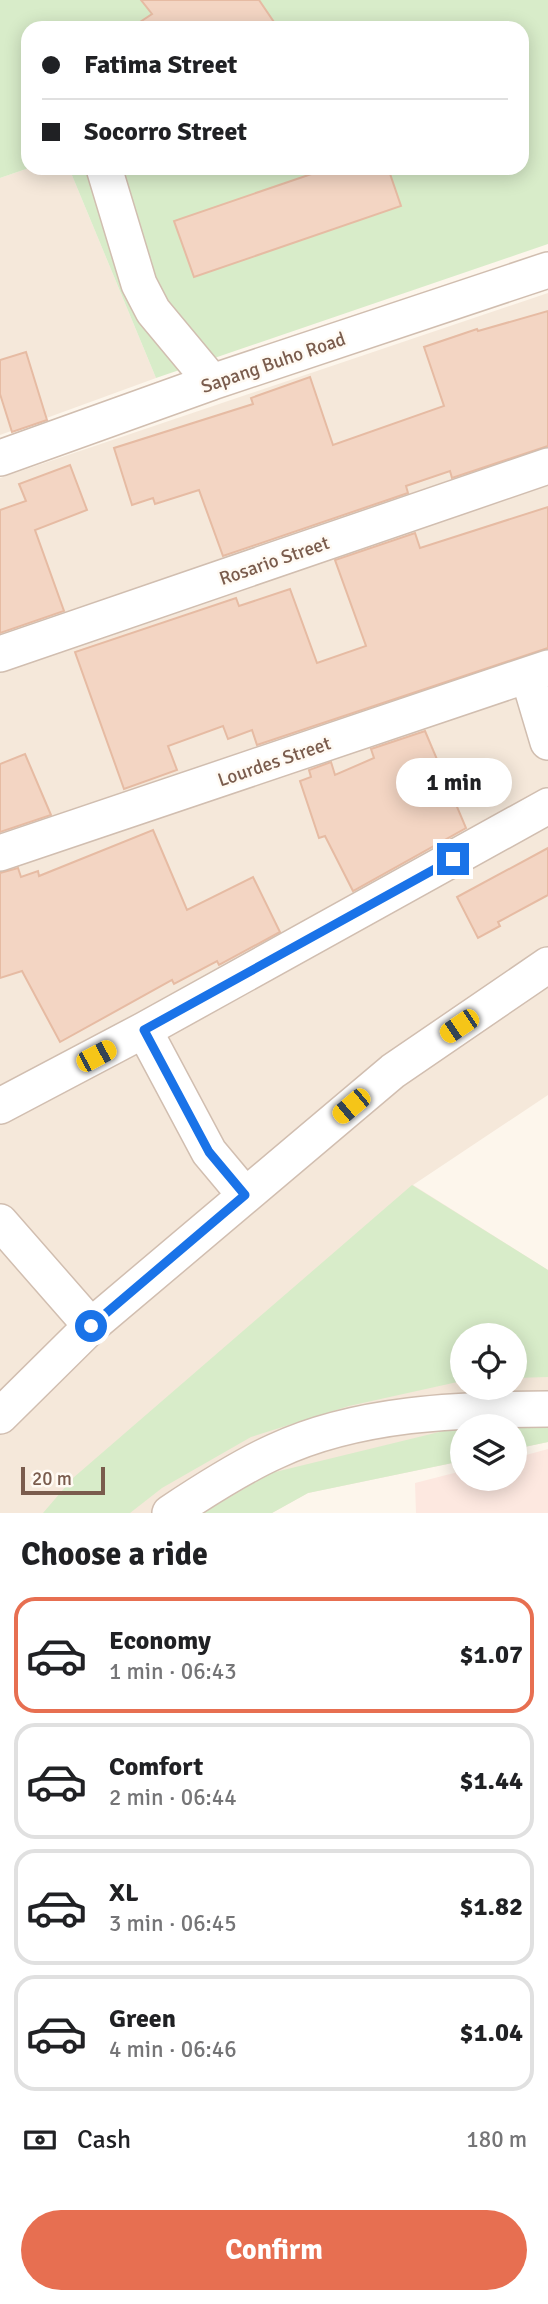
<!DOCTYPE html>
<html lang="en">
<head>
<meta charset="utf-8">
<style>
	body { margin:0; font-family:Signika,sans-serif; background:#f6f6f6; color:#202124; height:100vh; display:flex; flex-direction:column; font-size:26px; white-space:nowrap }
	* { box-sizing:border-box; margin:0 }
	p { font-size:23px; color:#757577 }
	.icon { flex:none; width:38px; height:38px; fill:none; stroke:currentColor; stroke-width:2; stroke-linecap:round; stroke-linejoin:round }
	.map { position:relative; height:1513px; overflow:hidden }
	.details { display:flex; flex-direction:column; background:#fff; flex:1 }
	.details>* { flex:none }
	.guide { position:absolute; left:21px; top:21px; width:508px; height:154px; border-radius:21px; box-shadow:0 4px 18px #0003; display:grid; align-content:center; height:154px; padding:0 21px; background:#fff }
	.tools { position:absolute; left:450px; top:1323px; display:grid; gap:14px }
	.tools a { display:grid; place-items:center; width:77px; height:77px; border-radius:50%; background:#fff; box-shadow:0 4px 18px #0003; font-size:35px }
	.scale { position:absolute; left:21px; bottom:18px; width:84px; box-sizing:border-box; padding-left:7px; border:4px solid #7a5c4d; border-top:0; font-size:19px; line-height:24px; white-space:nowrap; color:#7a5c4d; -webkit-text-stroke:5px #fffaf3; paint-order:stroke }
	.end { position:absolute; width:32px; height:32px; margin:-16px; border:9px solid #1a73e8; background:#fff; box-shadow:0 0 0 4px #fff }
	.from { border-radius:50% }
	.bubble { position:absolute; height:49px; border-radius:24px; background:#fff; box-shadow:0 4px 18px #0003; font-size:23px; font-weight:800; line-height:49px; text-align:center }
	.car { position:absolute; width:21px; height:42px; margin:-21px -10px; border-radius:9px; box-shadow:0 0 5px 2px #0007; background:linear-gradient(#f5c518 24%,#345 0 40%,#f5c518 0 76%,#345 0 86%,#f5c518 0) }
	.guide b { display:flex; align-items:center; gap:24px; height:66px; font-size:26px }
	.guide b+b { border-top:2px solid #e0e0e0 }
	.guide i { width:18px; height:18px; background:#202124 }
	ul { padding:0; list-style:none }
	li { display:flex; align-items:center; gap:21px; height:116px; margin:0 14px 10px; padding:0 7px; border:4px solid #e0e0e0; border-radius:21px }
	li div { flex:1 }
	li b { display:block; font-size:26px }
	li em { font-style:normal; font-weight:800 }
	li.current { border-color:#e76f51 }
	li>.icon { width:63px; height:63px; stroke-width:1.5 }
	h2 { padding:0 21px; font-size:32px; line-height:84px }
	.pay { display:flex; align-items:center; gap:18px; height:77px; padding:0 21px; font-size:26px }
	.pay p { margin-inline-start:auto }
	.cta { display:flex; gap:14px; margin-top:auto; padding:14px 21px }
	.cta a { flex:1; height:80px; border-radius:42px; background:#e76f51; color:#fff; font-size:28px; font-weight:800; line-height:80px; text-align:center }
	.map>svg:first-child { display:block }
	.residential { fill:#f5e8da; fill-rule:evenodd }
	.commercial { fill:#fde8e0 }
	.green { fill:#d8ecc9 }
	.building { fill:#f3d5c3; stroke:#e6bba3; stroke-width:2 }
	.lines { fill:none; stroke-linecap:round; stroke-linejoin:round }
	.minor-casing { stroke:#d1beb0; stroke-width:38 }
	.minor { stroke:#fff; stroke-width:35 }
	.route { stroke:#1a73e8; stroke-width:9 }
	.labels { text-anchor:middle; stroke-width:5; stroke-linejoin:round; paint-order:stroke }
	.street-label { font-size:19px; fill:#7a5c4d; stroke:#fffaf3 }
</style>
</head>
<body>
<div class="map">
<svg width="548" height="1513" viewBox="0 0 548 1513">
	<rect width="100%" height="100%" fill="#fdf6ec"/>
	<path class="residential" d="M29,168H69L156,378L0,435V178Z
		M548,293V1095L413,1185L548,1270V1442L515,1449L514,1426H462V1461L308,1493L272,1513H0V478ZM462,1335H514V1388H462Z"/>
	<path class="commercial" d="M548,1449V1513H416L415,1483L462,1471V1479H514L515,1458Z"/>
	<path class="green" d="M0,0H548V244L156,378L69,168H522V28H28L29,168L0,178Z
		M412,1185L548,1270V1377L515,1378L514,1335H462V1381L349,1406L251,1437L162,1488L130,1513H43L73,1478Z
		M548,1419V1442L515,1449L514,1426H462V1461L308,1493L272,1513H203L271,1473L472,1424Z"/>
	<path class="building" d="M141,0H259L278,28H131L152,14Z
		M329,168H388L401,206L194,277L174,221Z
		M548,311V446L452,478L450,471L406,486L408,493L223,556L199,490L155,504L153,498L132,505L114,448L253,404L251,398L310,377L333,445L444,406L424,347L477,329L478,331Z
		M26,352L47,420L12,432L0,394V360Z
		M70,465L87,510L35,530L64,611L0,633V510L26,501L19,484Z
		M548,507V648L257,745L252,730L228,739L223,726L168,746L177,770L124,789L75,652L236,598L239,606L290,589L317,663L366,646L335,560L415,533L420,548Z
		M425,731L466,828L353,891L325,836L319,838L300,781L311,777L309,770L331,762L335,775L374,758L371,749Z
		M25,754L51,815L0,832V764Z
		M153,830L187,910L253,877L280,932L219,965L217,961L174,984L172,980L60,1042L22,971L0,978V873L18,868L21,877L38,871L39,876Z
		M548,848V895L498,922L500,926L478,938L457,897Z"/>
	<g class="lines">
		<defs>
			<path id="minor" d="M104,168L139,284L153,311L212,382
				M0,458L212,382L548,270
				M0,654L548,466
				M528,675L548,742
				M0,853L548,668
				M144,1030L209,1152L245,1195
				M0,1106L144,1030L548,806
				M0,1222L91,1326
				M0,1416L91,1326L393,1071L548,965
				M170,1513C203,1491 240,1467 276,1451C357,1413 460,1409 548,1409"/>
		</defs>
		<use href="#minor" class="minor-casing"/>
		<use href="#minor" class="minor"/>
	</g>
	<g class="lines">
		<path class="route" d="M91,1326L245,1195L209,1152L144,1030L453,859"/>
	</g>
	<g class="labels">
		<g class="street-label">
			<text transform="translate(273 362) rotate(-19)" y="7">Sapang Buho Road</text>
			<text transform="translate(274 560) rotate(-19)" y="7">Rosario Street</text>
			<text transform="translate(274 761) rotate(-19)" y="7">Lourdes Street</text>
		</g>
	</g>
</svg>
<div class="tools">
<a><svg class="icon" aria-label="locate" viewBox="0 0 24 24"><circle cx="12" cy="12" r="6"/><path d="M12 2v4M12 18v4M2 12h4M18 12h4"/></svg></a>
<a><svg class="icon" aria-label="layers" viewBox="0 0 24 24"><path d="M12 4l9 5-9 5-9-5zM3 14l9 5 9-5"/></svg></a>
</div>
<div class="scale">20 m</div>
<i class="end from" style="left:91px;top:1326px"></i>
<i class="end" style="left:453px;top:859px"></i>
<div class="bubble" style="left:396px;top:758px;width:116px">1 min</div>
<i class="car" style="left:459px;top:1026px;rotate:236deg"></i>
<i class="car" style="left:96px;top:1056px;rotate:62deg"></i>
<i class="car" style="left:351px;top:1106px;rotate:230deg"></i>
<div class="guide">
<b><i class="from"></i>Fatima Street</b>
<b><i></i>Socorro Street</b>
</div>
</div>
<section class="details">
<h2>Choose a ride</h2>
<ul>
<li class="current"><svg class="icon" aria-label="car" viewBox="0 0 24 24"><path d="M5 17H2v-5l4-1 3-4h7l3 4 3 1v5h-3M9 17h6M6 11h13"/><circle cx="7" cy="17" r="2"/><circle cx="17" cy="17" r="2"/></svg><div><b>Economy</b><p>1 min · 06:43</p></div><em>$1.07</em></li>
<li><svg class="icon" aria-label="car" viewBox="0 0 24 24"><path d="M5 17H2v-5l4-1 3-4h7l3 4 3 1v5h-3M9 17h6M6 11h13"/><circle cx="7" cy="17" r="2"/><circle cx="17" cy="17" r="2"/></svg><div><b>Comfort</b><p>2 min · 06:44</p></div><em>$1.44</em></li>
<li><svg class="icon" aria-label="car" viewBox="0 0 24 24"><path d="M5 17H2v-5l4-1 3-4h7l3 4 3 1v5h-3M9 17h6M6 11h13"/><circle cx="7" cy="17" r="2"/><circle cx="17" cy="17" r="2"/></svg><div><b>XL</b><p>3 min · 06:45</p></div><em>$1.82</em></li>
<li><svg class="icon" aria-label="car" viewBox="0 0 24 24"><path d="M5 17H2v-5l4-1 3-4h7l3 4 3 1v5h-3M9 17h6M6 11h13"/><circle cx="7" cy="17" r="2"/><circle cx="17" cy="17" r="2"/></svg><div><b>Green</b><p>4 min · 06:46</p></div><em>$1.04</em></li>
</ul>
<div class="pay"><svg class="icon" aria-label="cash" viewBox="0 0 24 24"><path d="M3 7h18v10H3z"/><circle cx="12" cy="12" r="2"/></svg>Cash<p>180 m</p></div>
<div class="cta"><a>Confirm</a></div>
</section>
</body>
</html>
